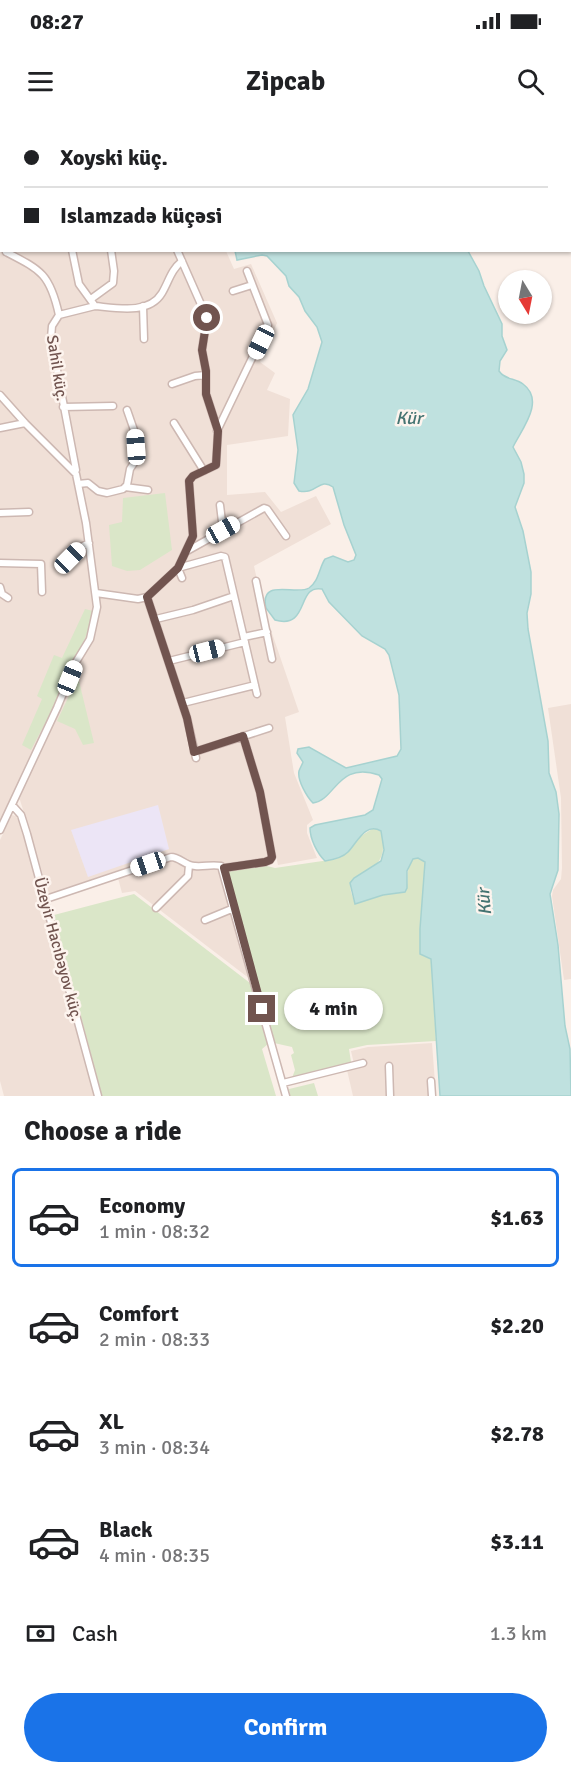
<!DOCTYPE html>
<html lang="en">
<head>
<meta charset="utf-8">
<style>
	body { margin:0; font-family:Signika,sans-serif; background:#f2f2f2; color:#202124; height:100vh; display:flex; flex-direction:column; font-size:22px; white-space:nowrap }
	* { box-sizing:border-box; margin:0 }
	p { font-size:20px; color:#757577 }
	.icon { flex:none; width:33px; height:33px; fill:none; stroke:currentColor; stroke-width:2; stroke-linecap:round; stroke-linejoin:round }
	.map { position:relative; height:976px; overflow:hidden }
	.side { display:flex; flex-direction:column; background:#fff; flex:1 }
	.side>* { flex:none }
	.top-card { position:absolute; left:0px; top:0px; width:572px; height:132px; box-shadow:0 2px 4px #0004; display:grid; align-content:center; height:132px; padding:0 24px; background:#fff }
	.needle { width:39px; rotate:170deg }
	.buttons { position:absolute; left:498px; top:150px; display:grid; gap:12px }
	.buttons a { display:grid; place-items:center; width:54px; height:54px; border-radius:50%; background:#fff; box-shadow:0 2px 4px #0004; font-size:30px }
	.end { position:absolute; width:27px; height:27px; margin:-14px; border:8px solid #71544f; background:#fff; box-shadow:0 0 0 3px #fff }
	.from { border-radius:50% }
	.bubble { position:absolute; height:42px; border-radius:21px; background:#fff; box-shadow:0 2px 4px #0004; font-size:20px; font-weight:700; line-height:42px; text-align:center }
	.car { position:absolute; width:18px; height:36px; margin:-18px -9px; border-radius:8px; box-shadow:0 0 4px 2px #0007; background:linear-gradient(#fff 24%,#345 0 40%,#fff 0 76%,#345 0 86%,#fff 0) }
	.top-card b { display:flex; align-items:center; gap:21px; height:57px; font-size:22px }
	.top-card b+b { border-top:2px solid #e0e0e0 }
	.top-card i { width:15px; height:15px; background:#202124 }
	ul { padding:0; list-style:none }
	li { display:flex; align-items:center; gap:18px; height:99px; margin:0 12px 9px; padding:0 12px; border:3px solid transparent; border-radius:9px }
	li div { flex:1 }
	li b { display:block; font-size:22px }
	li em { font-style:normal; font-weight:700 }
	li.active { border-color:#1a73e8 }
	li>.icon { width:54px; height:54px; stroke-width:1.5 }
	h2 { padding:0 24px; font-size:27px; line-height:72px }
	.pay { display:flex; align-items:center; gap:15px; height:66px; padding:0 24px; font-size:22px }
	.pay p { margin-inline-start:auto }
	.cta { display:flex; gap:12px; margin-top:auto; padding:12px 24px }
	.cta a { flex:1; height:69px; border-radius:36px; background:#1a73e8; color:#fff; font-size:24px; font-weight:700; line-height:69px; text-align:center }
	.status { display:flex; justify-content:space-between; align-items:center; height:42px; padding:0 30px; background:#fff; direction:ltr }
	.status svg { height:16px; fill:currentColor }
	header { display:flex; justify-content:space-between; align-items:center; height:78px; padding:0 24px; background:#fff; font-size:27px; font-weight:700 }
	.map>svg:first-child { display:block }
	.residential { fill:#f0e0d7 }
	.education { fill:#ece5f6 }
	.green { fill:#dae6c8 }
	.water { fill:#bfe1df; stroke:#a6d2d0; stroke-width:1.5 }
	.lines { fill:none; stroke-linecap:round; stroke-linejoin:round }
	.minor-casing { stroke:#cdb8b2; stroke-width:9 }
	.minor { stroke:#fff; stroke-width:6 }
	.rail { stroke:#b1a8c2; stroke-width:1.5; stroke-dasharray:9 6; stroke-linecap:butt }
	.route { stroke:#71544f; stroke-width:8 }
	.labels { text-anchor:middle; stroke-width:5; stroke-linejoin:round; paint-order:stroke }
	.street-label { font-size:16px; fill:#71544f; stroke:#fdf4ee }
	.water-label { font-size:18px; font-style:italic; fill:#457472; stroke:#fdf4ee }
</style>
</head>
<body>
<div class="status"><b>08:27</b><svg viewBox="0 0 49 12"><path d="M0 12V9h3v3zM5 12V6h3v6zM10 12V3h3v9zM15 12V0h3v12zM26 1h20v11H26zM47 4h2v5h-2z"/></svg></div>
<header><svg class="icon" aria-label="menu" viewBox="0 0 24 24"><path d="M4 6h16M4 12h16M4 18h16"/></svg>Zipcab<svg class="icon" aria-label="search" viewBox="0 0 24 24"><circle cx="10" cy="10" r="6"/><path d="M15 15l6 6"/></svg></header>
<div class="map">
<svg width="571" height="976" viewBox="0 0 571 976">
	<rect width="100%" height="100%" fill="#faefe8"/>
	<path class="residential" d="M0,116H1L2,130L226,131L234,149L251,144L277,203L260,242L275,253L267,270L290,279L288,316L227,325V375L265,372L281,392L316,376L331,404L254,446L263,487L299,592L285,597L294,653L313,700L307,705V713L317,738L278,745L276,736L227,743H193L171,732L49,774L20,680H10L0,703Z
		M571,584V859L564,860L552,776L553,770L561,759L562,748L561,678L548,588Z
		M12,695L16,696L21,705L96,976H4L0,961V720Z
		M174,739L185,748L192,750L220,748L250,859L135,771L122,773L118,758Z
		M432,923L436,976H353L347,950L355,948L351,931L368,927Z"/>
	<path class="education" d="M158,685L169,729L88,757L71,710Z"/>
	<path class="green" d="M165,373L172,430L140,450L127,451L112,446L109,405L122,402L123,378Z
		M85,489L93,491C82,540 54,586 31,630L22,625L42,579L37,576L54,535L62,538Z
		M78,557L94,623L83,625L75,609L57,601Z
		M372,709H379L382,713C388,744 372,748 350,765L351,772L355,784L383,775L405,772C411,760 403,751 415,737L425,742L420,809V834L431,839L436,921L367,925L349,929L351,942L292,958L295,950L291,935L294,933L292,927L274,923L228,751L263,745L275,748L336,739L347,733L361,716Z
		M134,774L250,863L268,924L262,929L276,976H102L54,795Z
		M314,963L318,976H290L289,969Z"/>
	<path class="water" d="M103,0H447L103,1Z
		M235,131H468L479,151L484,166L502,204V216L507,230L500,241L499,251C505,260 515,258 523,264C546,281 521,310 513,327L521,342L524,354V363L515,387L523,411L531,452V474L527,493L528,509L548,621L549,653L556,672L559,694L558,750L550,774L558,825L565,906L570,929L571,976H440L431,839L420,834V809L425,742L418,738L413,739L407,751V768L405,772L383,775L355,784L350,763L354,758L381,741L384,730L381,711C365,702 357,723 348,732C342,738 332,740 325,741C317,733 310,719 310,708L315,705L365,695L373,690L382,659L379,655C337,641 336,680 313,683C307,677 297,660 299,651C300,648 302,645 303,642L297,633L298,629L309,627L346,648L397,636L401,629L399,575L389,535L385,529L362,516L329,482L322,469C296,464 310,510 275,500L266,488C259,457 297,476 309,468C319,461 319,448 325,439L333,436L348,442L354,440L356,435L344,405L333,367C319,357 317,375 299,371L294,363L298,330L293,295L308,269L322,222L317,207L305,191L299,177L289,166L286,156L267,136L262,135L237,140Z"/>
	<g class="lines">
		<defs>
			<path id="minor" d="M57,2L59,0
				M72,130L79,164L95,186C116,188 149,195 162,173C169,161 171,150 182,141
				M6,132C41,150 50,154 59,195L52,206L51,218L76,350
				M233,171L252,165
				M91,179L113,163L114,151L111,130
				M143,186L144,219
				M59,195L95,186
				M172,264L195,256L206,255
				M0,275L25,303L76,354L86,403L97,487L90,519L76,542L57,588L0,710
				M63,287L113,286
				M174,303L204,351
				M0,308L25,303
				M217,311L268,205L247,151
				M78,364L88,363L98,371L107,373L123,369L127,365L130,349L136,340L135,313L127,290
				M125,367L148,370
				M220,385L223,410
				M0,393L29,392
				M187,431L264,388L267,389L286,416
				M70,438L81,427L89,423
				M0,443L41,444L42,472
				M182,458L178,448L221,436L225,437L257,574
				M256,461L272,539
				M0,467L2,474L8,478
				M96,473L138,479L147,477L178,448L193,416L189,361L193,356L216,345L218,311L206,274V251L202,230L207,198L177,130
				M147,477L187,598L196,638
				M156,499L193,490L234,476
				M244,517L267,512
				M169,541L245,522
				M183,583L255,565
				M194,632L269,608
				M12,685L21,695L27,714L98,976
				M224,748L265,742L270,740L272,737L260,672L243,616
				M46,779L171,737C180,737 185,746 195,746C204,747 212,744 221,746L286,976
				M156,788L188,756L189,745
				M205,800L234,788
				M389,946L390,976
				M431,961L432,976
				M283,963L363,943"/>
		</defs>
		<use href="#minor" class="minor-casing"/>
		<use href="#minor" class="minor"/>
		<path class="rail" d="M544,0L545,2
			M570,50L571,52"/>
	</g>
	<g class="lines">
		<path class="route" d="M207,198L202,230L206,251V274L218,311L216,345L193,356L189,361L193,416L178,448L147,477L187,598L194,632L243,616L260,672L272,737L270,740L265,742L224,748L262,889"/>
	</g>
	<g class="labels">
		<g class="street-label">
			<text transform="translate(58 248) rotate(81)" y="6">Sahil küç.</text>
			<text transform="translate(59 829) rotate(75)" y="6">Üzeyir Hacıbəyov küç.</text>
		</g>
		<g class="water-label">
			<text x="409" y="304">Kür</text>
			<text transform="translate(484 782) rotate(-95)" y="6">Kür</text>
		</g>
	</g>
</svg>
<div class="buttons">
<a><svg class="needle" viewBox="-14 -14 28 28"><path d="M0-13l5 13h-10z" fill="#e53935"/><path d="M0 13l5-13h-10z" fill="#757577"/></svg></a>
</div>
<i class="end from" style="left:207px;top:198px"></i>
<i class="end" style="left:262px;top:889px"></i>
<div class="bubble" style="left:284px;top:868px;width:99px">4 min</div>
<i class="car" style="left:261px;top:222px;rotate:206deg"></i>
<i class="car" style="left:136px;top:327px;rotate:356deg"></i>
<i class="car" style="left:223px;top:410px;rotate:61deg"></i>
<i class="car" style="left:70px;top:438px;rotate:45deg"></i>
<i class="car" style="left:207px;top:531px;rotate:76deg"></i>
<i class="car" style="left:70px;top:558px;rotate:22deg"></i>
<i class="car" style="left:148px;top:744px;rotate:251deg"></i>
<div class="top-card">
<b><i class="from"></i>Xoyski küç.</b>
<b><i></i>Islamzadə küçəsi</b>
</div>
</div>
<section class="side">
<h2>Choose a ride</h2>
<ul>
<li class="active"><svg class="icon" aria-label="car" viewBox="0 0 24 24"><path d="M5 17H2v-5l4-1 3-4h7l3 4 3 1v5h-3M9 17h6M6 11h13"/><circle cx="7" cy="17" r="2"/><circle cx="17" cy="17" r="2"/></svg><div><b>Economy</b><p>1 min · 08:32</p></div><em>$1.63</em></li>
<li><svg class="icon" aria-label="car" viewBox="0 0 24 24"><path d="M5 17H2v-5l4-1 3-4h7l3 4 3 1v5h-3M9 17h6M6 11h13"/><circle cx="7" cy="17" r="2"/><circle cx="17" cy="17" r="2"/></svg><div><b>Comfort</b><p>2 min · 08:33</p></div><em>$2.20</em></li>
<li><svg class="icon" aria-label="car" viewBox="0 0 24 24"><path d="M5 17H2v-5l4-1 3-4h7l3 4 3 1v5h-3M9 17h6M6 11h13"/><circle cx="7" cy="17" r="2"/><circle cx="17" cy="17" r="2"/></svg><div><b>XL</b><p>3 min · 08:34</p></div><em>$2.78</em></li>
<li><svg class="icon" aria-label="car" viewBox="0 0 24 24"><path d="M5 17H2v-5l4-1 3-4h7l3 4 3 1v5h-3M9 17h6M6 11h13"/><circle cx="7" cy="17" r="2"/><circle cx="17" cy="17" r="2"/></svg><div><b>Black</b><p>4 min · 08:35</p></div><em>$3.11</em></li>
</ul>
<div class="pay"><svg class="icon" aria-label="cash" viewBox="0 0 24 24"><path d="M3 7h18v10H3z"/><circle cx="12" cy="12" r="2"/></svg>Cash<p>1.3 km</p></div>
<div class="cta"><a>Confirm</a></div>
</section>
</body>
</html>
